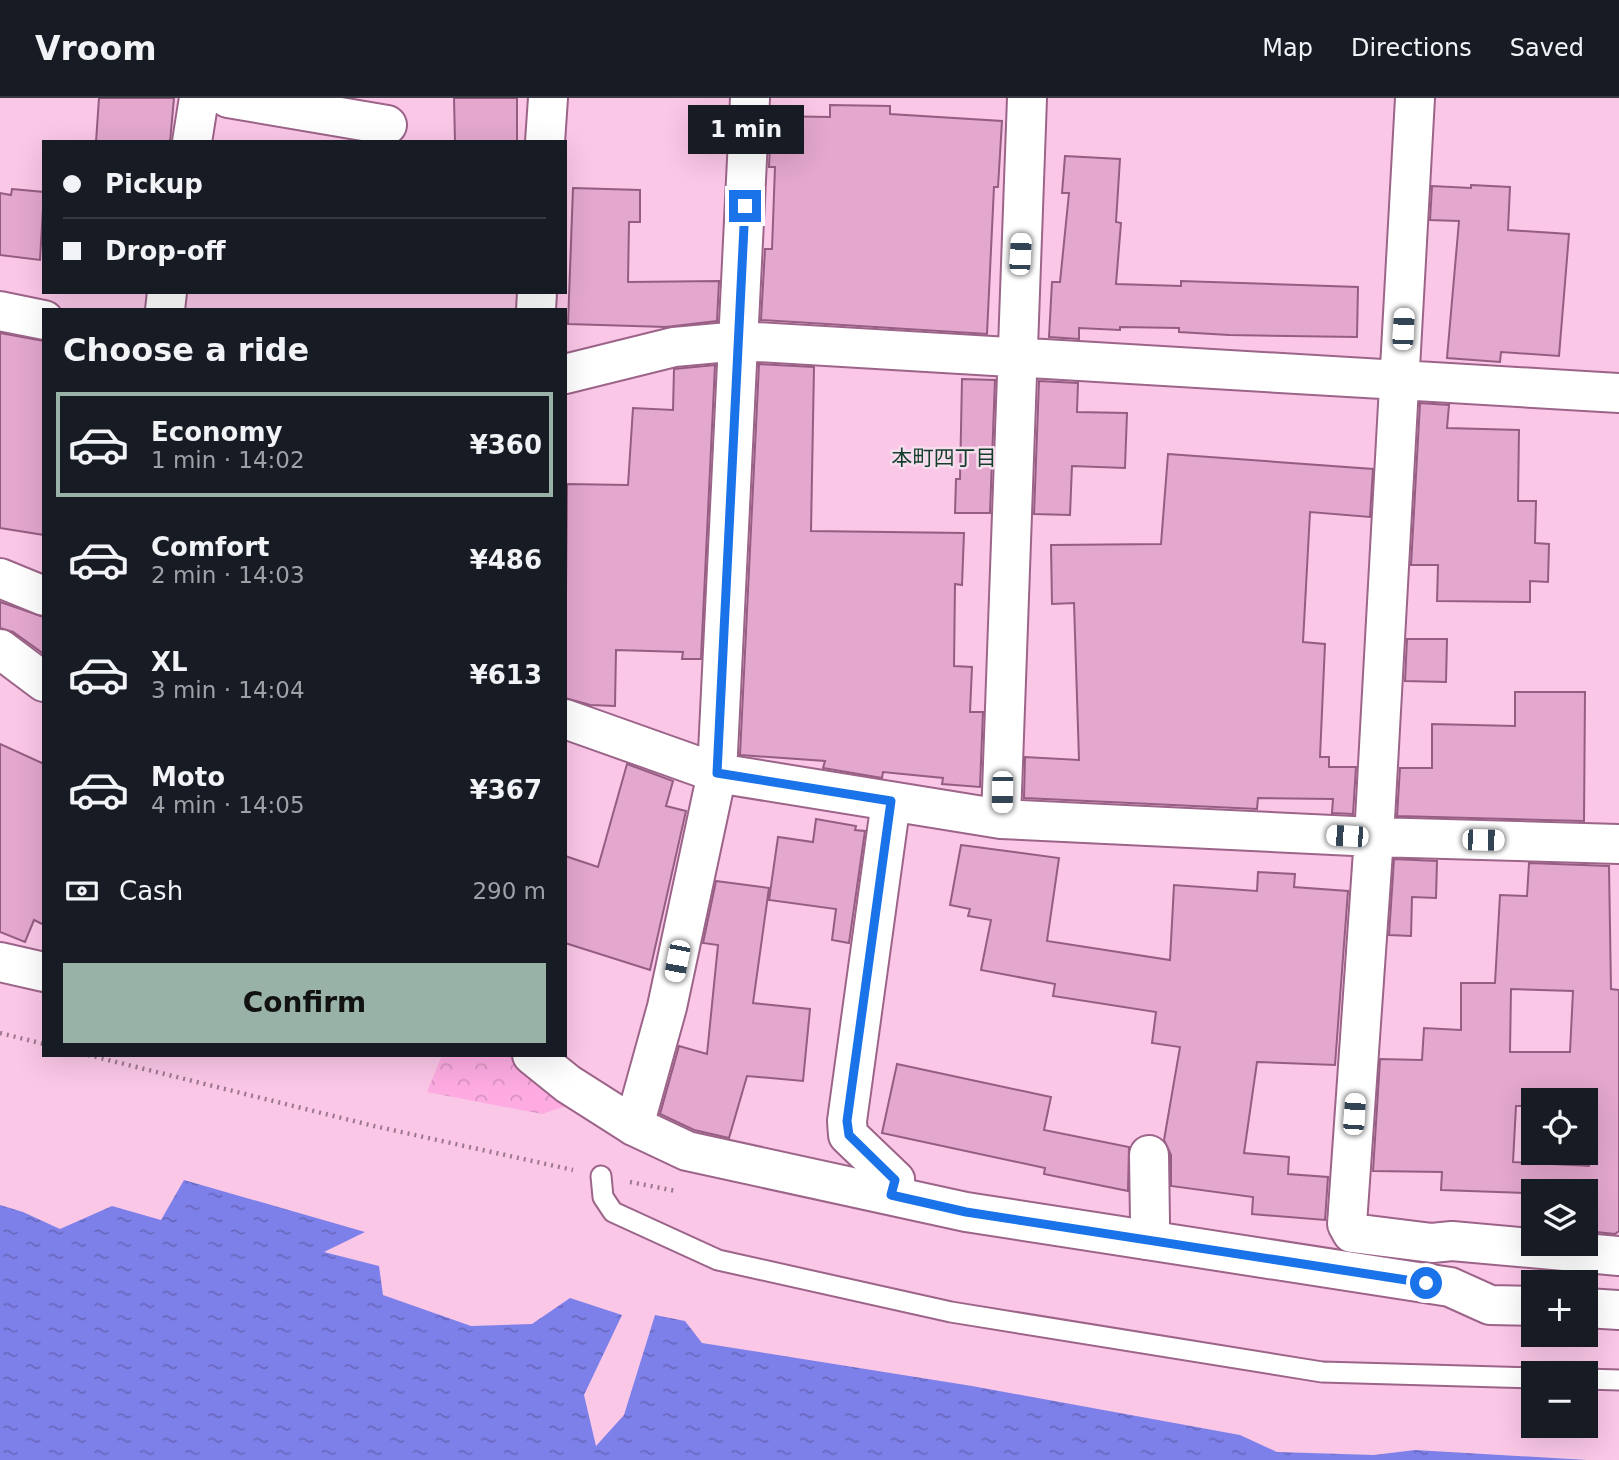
<!DOCTYPE html>
<html lang="en">
<head>
<meta charset="utf-8">
<style>
	body { margin:0; font-family:"DejaVu Sans","Noto Sans JP",sans-serif; background:#242831; color:#f1f3f6; height:100vh; display:flex; flex-direction:column; font-size:26px; white-space:nowrap }
	* { box-sizing:border-box; margin:0 }
	p { font-size:23px; color:#9ea1a6 }
	.icon { flex:none; width:38px; height:38px; fill:none; stroke:currentColor; stroke-width:2; stroke-linecap:round; stroke-linejoin:round }
	.map { position:relative; flex:1; overflow:hidden }
	.side { position:absolute; left:42px; top:210px; width:525px; height:749px; display:flex; flex-direction:column; background:#171b24; border-radius:0px; box-shadow:0 7px 28px #0002 }
	.side>* { flex:none }
	.hud { position:absolute; left:42px; top:42px; width:525px; height:154px; border-radius:0px; box-shadow:0 7px 28px #0002; display:grid; align-content:center; height:154px; padding:0 21px; background:#171b24 }
	.controls { position:absolute; left:1521px; top:990px; display:grid; gap:14px }
	.controls a { display:grid; place-items:center; width:77px; height:77px; border-radius:0px; background:#171b24; box-shadow:0 7px 28px #0002; font-size:35px }
	.end { position:absolute; width:32px; height:32px; margin:-16px; border:9px solid #1a73e8; background:#fff; box-shadow:0 0 0 4px #fff }
	.from { border-radius:50% }
	.bubble { position:absolute; height:49px; border-radius:0px; background:#171b24; box-shadow:0 7px 28px #0002; font-size:23px; font-weight:700; line-height:49px; text-align:center }
	.car { position:absolute; width:21px; height:42px; margin:-21px -10px; border-radius:9px; box-shadow:0 0 5px 2px #0007; background:linear-gradient(#fff 24%,#345 0 40%,#fff 0 76%,#345 0 86%,#fff 0) }
	.hud b { display:flex; align-items:center; gap:24px; height:66px; font-size:26px }
	.hud b+b { border-top:2px solid #363941 }
	.hud i { width:18px; height:18px; background:#f1f3f6 }
	ul { padding:0; list-style:none }
	li { display:flex; align-items:center; gap:21px; height:105px; margin:0 14px 10px; padding:0 7px; border:4px solid transparent; border-radius:0px }
	li div { flex:1 }
	li b { display:block; font-size:26px }
	li em { font-style:normal; font-weight:700 }
	li.on { border-color:#98b2a8 }
	li>.icon { width:63px; height:63px; stroke-width:1.5 }
	h2 { padding:0 21px; font-size:32px; line-height:84px }
	.pay { display:flex; align-items:center; gap:18px; height:77px; padding:0 21px; font-size:26px }
	.pay p { margin-inline-start:auto }
	.action { display:flex; gap:14px; margin-top:auto; padding:14px 21px }
	.action a { flex:1; height:80px; border-radius:0px; background:#98b2a8; color:#111; font-size:28px; font-weight:700; line-height:80px; text-align:center }
	header { display:flex; align-items:center; gap:42px; box-sizing:border-box; height:98px; padding:0 35px; background:#171b24; border-bottom:2px solid #363941 }
	header strong { font-size:33px }
	nav { display:flex; gap:38px; margin-inline-start:auto; font-size:24px }
	.map>svg:first-child { display:block }
	.park { fill:url(#park-crowns) }
	.water { fill:url(#water-ripples) }
	.building { fill:#e4a7ce; stroke:#955d82; stroke-width:2; fill-rule:evenodd }
	.lines { fill:none; stroke-linecap:round; stroke-linejoin:round }
	.lane-casing { stroke:#9c6489; stroke-width:23 }
	.street-casing { stroke:#9c6489; stroke-width:42 }
	.secondary-casing { stroke:#9c6489; stroke-width:42 }
	.path { stroke:#9d778f; stroke-width:4.5; stroke-dasharray:2 5; stroke-linecap:butt }
	.lane { stroke:#fff; stroke-width:19 }
	.street { stroke:#fff; stroke-width:38 }
	.secondary { stroke:#fff; stroke-width:38 }
	.route { stroke:#1a73e8; stroke-width:9 }
	.labels { text-anchor:middle; stroke-width:5; stroke-linejoin:round; paint-order:stroke }
	.neighbourhood-label { font-size:21px; fill:#113d29; stroke:#f7dded }
</style>
</head>
<body>
<header>
<strong>Vroom</strong>
<nav><a>Map</a><a>Directions</a><a>Saved</a></nav>
</header>
<div class="map">
<svg width="1619" height="1362" viewBox="0 0 1619 1362">
	<defs>
		<pattern id="park-crowns" width="20" height="18" patternUnits="userSpaceOnUse" patternTransform="scale(1.75)"><rect width="20" height="18" fill="#fdabe1"/><path d="M2 6a3 3 0 1 1 6 0M12 15a3 3 0 1 1 6 0" fill="none" stroke="#d993c1"/></pattern>
		<pattern id="water-ripples" width="26" height="14" patternUnits="userSpaceOnUse" patternTransform="scale(1.75)"><rect width="26" height="14" fill="#7e80ea"/><path d="M2 4q2-2 4 0t4 0M15 11q2-2 4 0t4 0" fill="none" stroke="#6868be"/></pattern>
	</defs>
	<rect width="100%" height="100%" fill="#fac7e7"/>
	<path class="park" d="M442,957H508L575,1005L542,1016L427,994Z"/>
	<path class="water" d="M184,1082L365,1134L324,1154L379,1168L383,1197L471,1228L532,1226L570,1200L622,1217L584,1297L596,1348L624,1317L655,1217L685,1223L702,1245L972,1288L1240,1337L1277,1354L1374,1357L1415,1352L1587,1362H0V1107L23,1114L60,1131L112,1108L161,1122Z"/>
	<path class="building" d="M99,0H174L170,44H96Z
		M454,0H517V44H455Z
		M830,7L890,8V16L1002,23L998,89H994L987,236L761,222L765,151H772L775,69H769L771,18L830,19Z
		M1065,58L1120,61L1116,124L1121,125L1116,186L1181,188V183L1358,189L1357,239L1229,237L1179,234V230L1120,229V232L1079,230V241L1049,239L1052,184H1060L1069,95H1062Z
		M1471,87L1510,89L1508,132L1569,136L1559,258L1501,254L1500,264L1447,260L1459,123L1430,122L1432,88L1471,90Z
		M573,90L640,92V124H629L628,184L719,183L717,223L666,229L568,226Z
		M12,91L44,94L40,162L0,157V95L11,97Z
		M0,235L44,243V437L0,430Z
		M759,266L814,269L811,433L964,435L962,487L955,486L954,568L972,569L970,614H983L980,689L942,686L943,680L883,674L882,680L823,670L825,663L740,657Z
		M715,267L701,561H682L683,554L616,552L615,608L590,607L565,600L567,386L628,387L633,310L673,312L674,271Z
		M962,281L995,282L990,415H955L956,381H960Z
		M1039,283L1078,285L1077,314L1127,315L1125,370L1072,368L1070,417L1034,416Z
		M1420,305L1449,307L1447,330L1519,332L1518,403H1536L1535,445L1549,446L1548,484L1530,483V504L1437,503L1438,467H1411Z
		M1168,356L1373,371L1370,419L1310,414L1303,544L1325,546L1320,659H1329V669H1356L1353,716L1332,715L1333,701L1258,700L1257,711L1024,700L1025,659L1079,662L1074,505L1052,506L1051,447L1161,446Z
		M0,504L44,519V556L13,534L0,530Z
		M1407,541H1447L1446,584L1405,583Z
		M1515,594H1585L1584,723L1397,718L1400,670H1432V626L1515,628Z
		M0,646L44,666V827L34,822L25,844L0,834Z
		M627,666L673,683L666,708L686,713L650,872L565,845V758L598,769Z
		M816,721L856,728L855,732L865,733L849,845L832,842L836,811L769,802L778,739L813,744Z
		M961,747L1059,760L1047,843L1170,862L1174,787L1257,793L1258,774L1295,776L1294,789L1348,793L1335,967L1257,964L1244,1055L1289,1059L1288,1076L1328,1079L1325,1122L1252,1116L1253,1099L1171,1088V1057L1164,1042L1180,949L1152,945L1156,914L1053,898L1055,886L981,872L991,822L968,818L970,811L950,807Z
		M1394,761L1437,763L1436,800L1412,799L1411,838L1389,837Z
		M1529,765L1609,768L1611,891L1619,892V1133L1615,1136L1586,1133V1094H1533V1128L1524,1127L1526,1095L1441,1092L1442,1074L1373,1073L1380,961L1422,962L1424,930L1461,932V885H1495L1500,797L1527,798ZM1511,891L1573,893L1570,954H1510ZM1533,1003H1586V1008H1589V1068L1513,1064L1516,1008H1533Z
		M716,783L769,790L753,905L810,911L803,983L747,978L729,1040L694,1032L660,1016L679,948L707,956L718,847L703,845Z
		M897,966L1051,999L1044,1032L1129,1049L1128,1093L1044,1076L1045,1070L882,1035Z"/>
	<g class="lines">
		<defs>
			<path id="lane" d="M601,1078L603,1099L613,1114L718,1162L951,1214L1322,1274L1533,1280
				M1586,1281L1619,1282"/>
			<path id="street" d="M228,0L387,27
				M1415,0L1374,739L1347,1126L1352,1135L1432,1145L1452,1143L1619,1158
				M192,44L199,0
				M545,44L548,0
				M165,212L167,194
				M536,212L537,194
				M0,213L44,222
				M565,276L674,249L740,243L1619,295
				M0,480L44,498
				M0,551L44,584
				M565,621L717,675L1001,721L1374,739L1619,746
				M891,703L847,1023L848,1037L895,1082L891,1097
				M1001,721L1027,0
				M0,864L44,874
				M634,1028L667,909L717,675L750,0
				M1147,1142L1150,1124L1149,1057"/>
			<path id="secondary" d="M532,957L568,986L634,1028L687,1053L966,1114L1450,1189L1490,1207L1533,1208
				M1586,1210L1619,1212"/>
		</defs>
		<use href="#lane" class="lane-casing"/>
		<use href="#street" class="street-casing"/>
		<use href="#secondary" class="secondary-casing"/>
		<path class="path" d="M0,935L44,946
			M88,957L374,1028L573,1072
			M630,1084L676,1093"/>
		<use href="#lane" class="lane"/>
		<use href="#street" class="street"/>
		<use href="#secondary" class="secondary"/>
	</g>
	<g class="lines">
		<path class="route" d="M745,108L717,675L891,703L847,1023L849,1037L895,1082L891,1097L966,1114L1426,1185"/>
	</g>
	<g class="labels">
		<g class="neighbourhood-label">
			<text x="944" y="367">本町四丁目</text>
		</g>
	</g>
</svg>
<div class="controls">
<a><svg class="icon" aria-label="locate" viewBox="0 0 24 24"><circle cx="12" cy="12" r="6"/><path d="M12 2v4M12 18v4M2 12h4M18 12h4"/></svg></a>
<a><svg class="icon" aria-label="layers" viewBox="0 0 24 24"><path d="M12 4l9 5-9 5-9-5zM3 14l9 5 9-5"/></svg></a>
<a>+</a>
<a>−</a>
</div>
<i class="end from" style="left:1426px;top:1185px"></i>
<i class="end" style="left:745px;top:108px"></i>
<div class="bubble" style="left:688px;top:7px;width:116px">1 min</div>
<i class="car" style="left:1020px;top:156px;rotate:3deg"></i>
<i class="car" style="left:1403px;top:231px;rotate:3deg"></i>
<i class="car" style="left:1002px;top:694px;rotate:181deg"></i>
<i class="car" style="left:1347px;top:738px;rotate:273deg"></i>
<i class="car" style="left:1483px;top:742px;rotate:91deg"></i>
<i class="car" style="left:677px;top:863px;rotate:191deg"></i>
<i class="car" style="left:1354px;top:1016px;rotate:4deg"></i>
<div class="hud">
<b><i class="from"></i>Pickup</b>
<b><i></i>Drop-off</b>
</div>
<section class="side">
<h2>Choose a ride</h2>
<ul>
<li class="on"><svg class="icon" aria-label="car" viewBox="0 0 24 24"><path d="M5 17H2v-5l4-1 3-4h7l3 4 3 1v5h-3M9 17h6M6 11h13"/><circle cx="7" cy="17" r="2"/><circle cx="17" cy="17" r="2"/></svg><div><b>Economy</b><p>1 min · 14:02</p></div><em>¥360</em></li>
<li><svg class="icon" aria-label="car" viewBox="0 0 24 24"><path d="M5 17H2v-5l4-1 3-4h7l3 4 3 1v5h-3M9 17h6M6 11h13"/><circle cx="7" cy="17" r="2"/><circle cx="17" cy="17" r="2"/></svg><div><b>Comfort</b><p>2 min · 14:03</p></div><em>¥486</em></li>
<li><svg class="icon" aria-label="car" viewBox="0 0 24 24"><path d="M5 17H2v-5l4-1 3-4h7l3 4 3 1v5h-3M9 17h6M6 11h13"/><circle cx="7" cy="17" r="2"/><circle cx="17" cy="17" r="2"/></svg><div><b>XL</b><p>3 min · 14:04</p></div><em>¥613</em></li>
<li><svg class="icon" aria-label="car" viewBox="0 0 24 24"><path d="M5 17H2v-5l4-1 3-4h7l3 4 3 1v5h-3M9 17h6M6 11h13"/><circle cx="7" cy="17" r="2"/><circle cx="17" cy="17" r="2"/></svg><div><b>Moto</b><p>4 min · 14:05</p></div><em>¥367</em></li>
</ul>
<div class="pay"><svg class="icon" aria-label="cash" viewBox="0 0 24 24"><path d="M3 7h18v10H3z"/><circle cx="12" cy="12" r="2"/></svg>Cash<p>290 m</p></div>
<div class="action"><a>Confirm</a></div>
</section>
</div>
</body>
</html>
